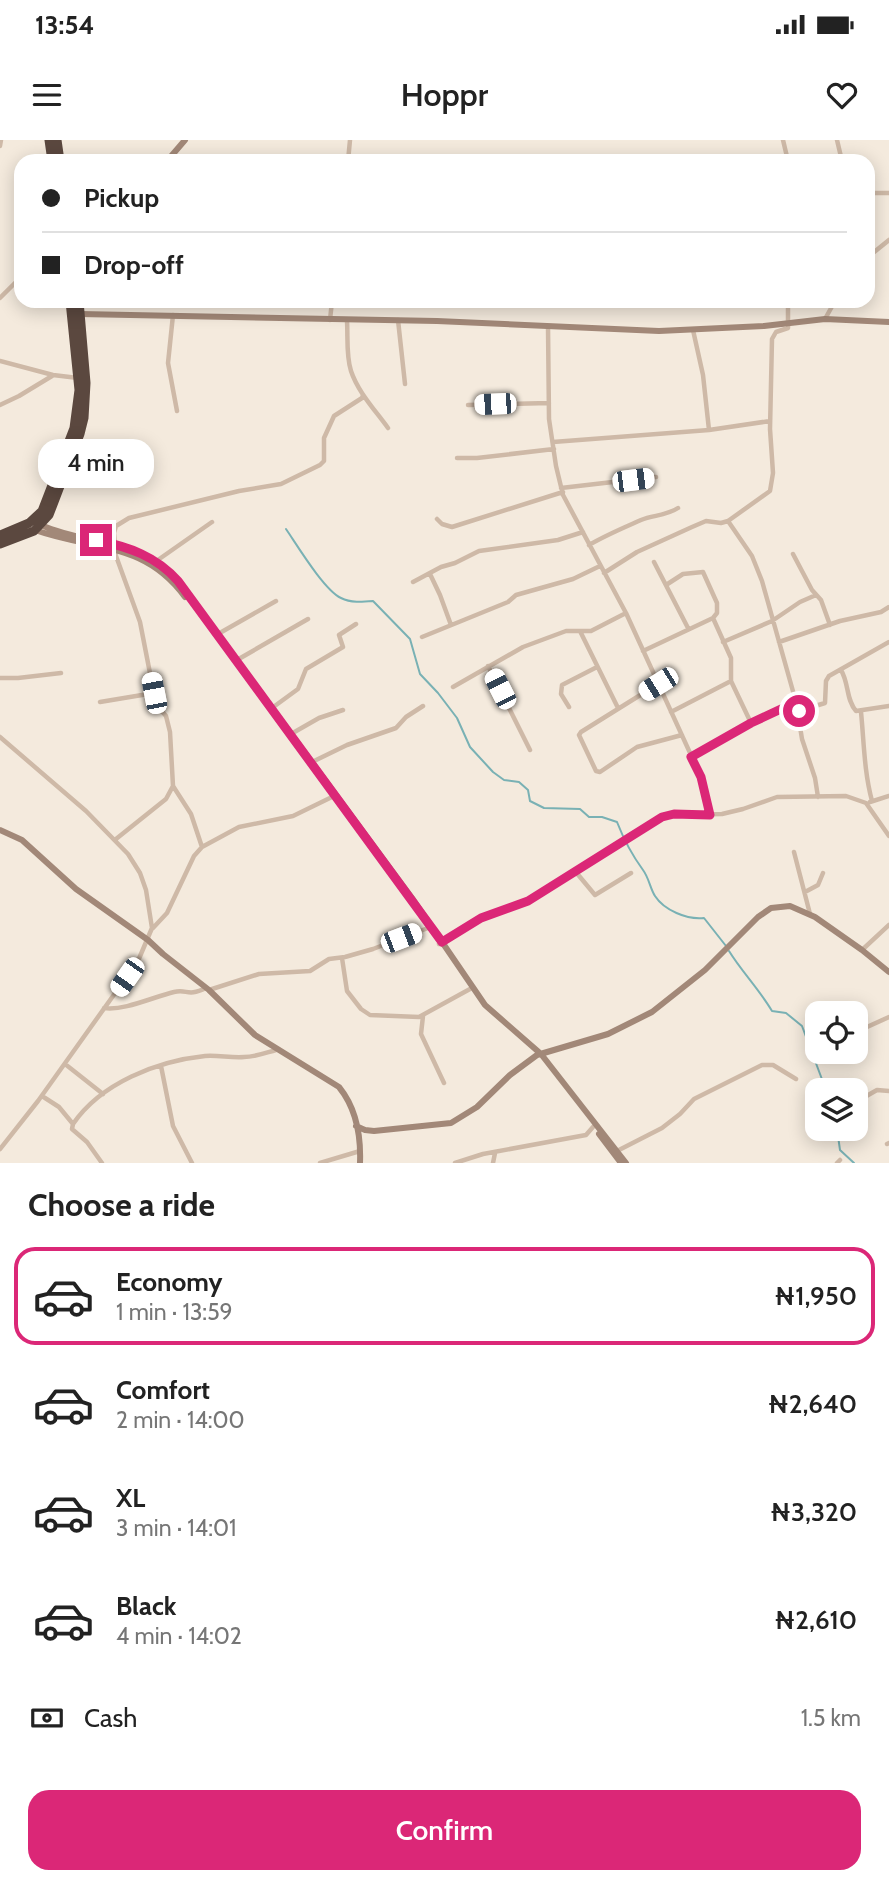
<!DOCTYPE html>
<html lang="en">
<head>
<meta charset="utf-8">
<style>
	body { margin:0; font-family:Cabin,sans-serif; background:#f6f6f6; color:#222; height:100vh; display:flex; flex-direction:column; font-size:26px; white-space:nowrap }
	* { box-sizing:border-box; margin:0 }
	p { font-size:23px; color:#767676 }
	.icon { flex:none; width:38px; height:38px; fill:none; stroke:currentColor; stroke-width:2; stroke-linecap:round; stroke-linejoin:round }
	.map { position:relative; height:1023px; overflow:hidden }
	.side { display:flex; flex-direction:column; background:#fff; flex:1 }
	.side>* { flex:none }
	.banner { position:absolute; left:14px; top:14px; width:861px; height:154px; border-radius:21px; box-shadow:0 4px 18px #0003; display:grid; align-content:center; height:154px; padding:0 28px; background:#fff }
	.fabs { position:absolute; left:805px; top:861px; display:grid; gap:14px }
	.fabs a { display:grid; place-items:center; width:63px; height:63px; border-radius:14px; background:#fff; box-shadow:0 4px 18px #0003; font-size:35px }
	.end { position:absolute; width:32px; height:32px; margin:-16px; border:9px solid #db2777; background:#fff; box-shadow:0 0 0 4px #fff }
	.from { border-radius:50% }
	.bubble { position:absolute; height:49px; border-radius:21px; background:#fff; box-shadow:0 4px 18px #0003; font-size:23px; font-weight:600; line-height:49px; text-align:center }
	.car { position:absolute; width:21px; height:42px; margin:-21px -10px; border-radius:9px; box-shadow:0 0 5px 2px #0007; background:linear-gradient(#fff 24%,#345 0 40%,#fff 0 76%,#345 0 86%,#fff 0) }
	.banner b { display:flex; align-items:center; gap:24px; height:66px; font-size:26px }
	.banner b+b { border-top:2px solid #e0e0e0 }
	.banner i { width:18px; height:18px; background:#222 }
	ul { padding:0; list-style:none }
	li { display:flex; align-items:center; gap:21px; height:98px; margin:0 14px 10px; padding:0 14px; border:4px solid transparent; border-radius:21px }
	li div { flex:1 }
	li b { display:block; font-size:26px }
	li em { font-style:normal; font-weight:600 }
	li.on { border-color:#db2777 }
	li>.icon { width:63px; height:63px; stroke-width:1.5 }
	h2 { padding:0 28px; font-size:32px; line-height:84px }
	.pay { display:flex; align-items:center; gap:18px; height:77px; padding:0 28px; font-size:26px }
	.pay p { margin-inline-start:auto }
	.primary-button { display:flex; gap:14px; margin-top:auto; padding:14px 28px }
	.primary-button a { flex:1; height:80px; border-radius:21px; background:#db2777; color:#fff; font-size:28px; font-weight:600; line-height:80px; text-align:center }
	.status { display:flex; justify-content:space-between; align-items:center; height:49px; padding:0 35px; background:#fff; direction:ltr }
	.status svg { height:19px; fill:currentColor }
	header { display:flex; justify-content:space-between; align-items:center; height:91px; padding:0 28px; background:#fff; font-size:32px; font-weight:600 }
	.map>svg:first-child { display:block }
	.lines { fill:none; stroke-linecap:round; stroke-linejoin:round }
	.stream { stroke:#79b1b4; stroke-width:2 }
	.street { stroke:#ceb9a7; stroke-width:4.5 }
	.secondary { stroke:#a28878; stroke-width:6 }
	.highway { stroke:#5b483f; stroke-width:9 }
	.route { stroke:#db2777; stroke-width:9 }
</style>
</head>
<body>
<div class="status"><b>13:54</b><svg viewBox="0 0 49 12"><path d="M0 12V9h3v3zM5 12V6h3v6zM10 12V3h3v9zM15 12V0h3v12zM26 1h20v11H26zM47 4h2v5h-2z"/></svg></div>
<header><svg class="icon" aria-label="menu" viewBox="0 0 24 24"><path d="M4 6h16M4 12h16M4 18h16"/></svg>Hoppr<svg class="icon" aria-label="heart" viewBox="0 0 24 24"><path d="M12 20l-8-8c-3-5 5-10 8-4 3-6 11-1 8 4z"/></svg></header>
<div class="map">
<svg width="889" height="1023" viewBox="0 0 889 1023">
	<rect width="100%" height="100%" fill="#f4eadd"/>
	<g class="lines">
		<path class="stream" d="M286,389C297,405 324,450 341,458C351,463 362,462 373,461L410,499L420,534L438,553L457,578L470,607L493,632L504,640L519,642L528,650L530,661L544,668L580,669L589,677H602L617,682C624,700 632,715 643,730C649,738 650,748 655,756C664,770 687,780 704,778L726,806
			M729,811C742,832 759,849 772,871L786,873L802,886L826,950
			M837,989L840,1010L854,1023"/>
		<path class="street" d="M783,0L788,21
			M837,0L842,21
			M0,6L1,0
			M348,21L350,0
			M868,53H889
			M868,117L889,100
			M0,158L21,137
			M173,175L168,223L177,271
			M825,179L835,161
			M330,180L332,161
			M398,180L405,244
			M347,181C348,197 346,216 351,231C358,252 375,270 388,288
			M548,186L549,279L556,326L563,355L626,473L696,626L710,675
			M693,190L703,235L709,290
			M0,221L53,235L78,238
			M0,265L19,256L52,236
			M468,265L549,263
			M553,302L709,290L770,281
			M457,318H477L554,309
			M561,348L656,337
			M437,379L442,384L452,387L563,352
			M728,381L752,416L762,441L796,562L802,599L815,638L818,657
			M589,405C606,395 623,388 641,380C653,375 666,376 678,368
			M793,414L812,450L821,460L830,485
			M155,422L212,382
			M654,422L688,488
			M604,433L637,412L692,387L706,381L721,383L728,381L770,351L773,333L770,289L772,199L776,192L788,188V161
			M430,434L440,455L451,485
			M413,442L441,427L455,423L479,411L558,400L583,392
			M713,478L731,518V541L751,583
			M580,491L618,568
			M218,494L276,461
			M422,497L508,462L516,455L573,439L600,426
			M723,502L772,481L800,462L816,455
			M779,502L840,481L881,472L889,467
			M643,511L713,478L717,473V463L703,432L683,434L666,445
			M237,520L308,479
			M488,526L530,610
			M841,530C849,543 846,560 856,571L889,566
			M0,538H18L61,533
			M658,544L581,592L579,595L596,631L600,632L637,607L682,595
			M453,547L523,507L566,491H591L626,473
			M100,562L154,553
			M569,567L561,554L562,545L597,527
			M272,568L298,549L306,529L343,507L339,495L356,484
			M799,571L825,563L826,541L829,536L889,502
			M671,572L731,541
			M861,572C864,602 864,631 872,661
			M291,594L319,578L343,570
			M0,597L86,671L128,714L140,733L146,750L152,788L138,821L38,961L0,1009
			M692,617L751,583L796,562
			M312,622L347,605L396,588L406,577L423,566
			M173,646L191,674L202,707
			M870,662L889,656
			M116,699L166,659L173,646L170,592L166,576L156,564L140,482L116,416L114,393L116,386L129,378L239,351L281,344L320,325L324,321V298L334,276L362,258L363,255
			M794,712L810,774
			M575,731L595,755L631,733
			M805,752L818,745L823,733
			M153,788L167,773L194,716L202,707L239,687L293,676L332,657
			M439,804L481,778L528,760L635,692L667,675L722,674L743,669L777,657L846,656L866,663L889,696
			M862,810L889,785
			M342,818L347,851L361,869L370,875L419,877L470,849
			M209,850L259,834L310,831L329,819L345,817L373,809L428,788
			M104,868C124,871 153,857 174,852C188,849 187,857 206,848
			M423,876L421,894L444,943
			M856,892L889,877
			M65,924L103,954
			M161,926L173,986L192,1023
			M42,956L59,967L73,984L72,989L87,1002L102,1023
			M856,962L877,950L889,951
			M73,984C101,943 157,921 205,916C218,915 231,918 244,917C255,917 265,913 276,910
			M887,1004L889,1003
			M617,1011L662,988L680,974L694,959L762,925H773L796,939
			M320,1023L360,1011
			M455,1023L483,1014L586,995L593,987
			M493,1023L495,1013
			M837,1023L840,1020"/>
		<path class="secondary" d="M167,21L185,0
			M80,174L437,181L659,191L764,186L825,179L889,182
			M41,385C91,407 138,397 178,441L412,758L485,865L541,914L626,1023
			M35,390C94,411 144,401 185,457
			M0,690L22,700L76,749L148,800L163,814L209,850L255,895L339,947C356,968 361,997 360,1023
			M356,986L365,990L374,991L451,983L477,967L510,935L537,915L608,894L652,872L705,830L758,777L771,768L790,766L815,777L862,810L889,832
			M599,994L621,1023"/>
		<path class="highway" d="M49,0L52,21
			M57,0L60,21
			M0,395L29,383L42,371L74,288L79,250L70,161
			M0,404L34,391L49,375L80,294L84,278L86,243L79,161"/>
	</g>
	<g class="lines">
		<path class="route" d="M96,400C129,407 156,416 178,441L442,802L481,778L528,761L662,677L674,674L710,675L701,637L691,617L751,583L796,562L799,571"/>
	</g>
</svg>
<div class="fabs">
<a><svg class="icon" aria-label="locate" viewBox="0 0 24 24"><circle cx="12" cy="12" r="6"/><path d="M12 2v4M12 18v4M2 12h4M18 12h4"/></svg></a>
<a><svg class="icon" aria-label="layers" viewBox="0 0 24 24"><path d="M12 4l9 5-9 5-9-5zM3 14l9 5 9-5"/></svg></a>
</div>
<i class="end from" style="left:799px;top:571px"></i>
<i class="end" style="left:96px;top:400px"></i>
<div class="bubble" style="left:38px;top:299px;width:116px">4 min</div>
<i class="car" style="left:495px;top:264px;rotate:268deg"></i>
<i class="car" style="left:633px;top:340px;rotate:83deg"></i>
<i class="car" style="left:658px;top:544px;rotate:238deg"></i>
<i class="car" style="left:500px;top:549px;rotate:333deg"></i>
<i class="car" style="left:154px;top:553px;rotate:349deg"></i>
<i class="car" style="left:401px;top:798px;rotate:69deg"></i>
<i class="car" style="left:127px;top:837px;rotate:215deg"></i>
<div class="banner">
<b><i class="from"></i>Pickup</b>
<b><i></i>Drop-off</b>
</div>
</div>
<section class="side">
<h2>Choose a ride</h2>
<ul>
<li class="on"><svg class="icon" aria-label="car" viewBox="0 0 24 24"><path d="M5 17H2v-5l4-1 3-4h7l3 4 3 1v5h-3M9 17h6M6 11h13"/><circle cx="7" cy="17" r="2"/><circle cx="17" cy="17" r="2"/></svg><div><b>Economy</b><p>1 min · 13:59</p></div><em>₦1,950</em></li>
<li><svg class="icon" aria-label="car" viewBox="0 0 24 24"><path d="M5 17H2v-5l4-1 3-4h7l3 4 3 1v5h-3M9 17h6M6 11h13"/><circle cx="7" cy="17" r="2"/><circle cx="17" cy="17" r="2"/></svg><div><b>Comfort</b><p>2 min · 14:00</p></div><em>₦2,640</em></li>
<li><svg class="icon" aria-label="car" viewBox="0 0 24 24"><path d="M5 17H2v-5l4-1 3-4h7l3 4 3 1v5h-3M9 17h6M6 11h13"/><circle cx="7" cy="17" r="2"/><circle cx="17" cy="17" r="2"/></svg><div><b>XL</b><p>3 min · 14:01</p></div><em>₦3,320</em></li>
<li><svg class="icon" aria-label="car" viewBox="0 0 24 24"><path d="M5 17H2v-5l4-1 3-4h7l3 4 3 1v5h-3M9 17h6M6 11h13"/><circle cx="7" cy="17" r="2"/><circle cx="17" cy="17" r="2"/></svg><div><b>Black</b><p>4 min · 14:02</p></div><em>₦2,610</em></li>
</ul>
<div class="pay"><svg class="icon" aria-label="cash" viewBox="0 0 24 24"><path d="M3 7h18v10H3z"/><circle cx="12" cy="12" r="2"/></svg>Cash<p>1.5 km</p></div>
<div class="primary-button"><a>Confirm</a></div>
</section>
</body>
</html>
